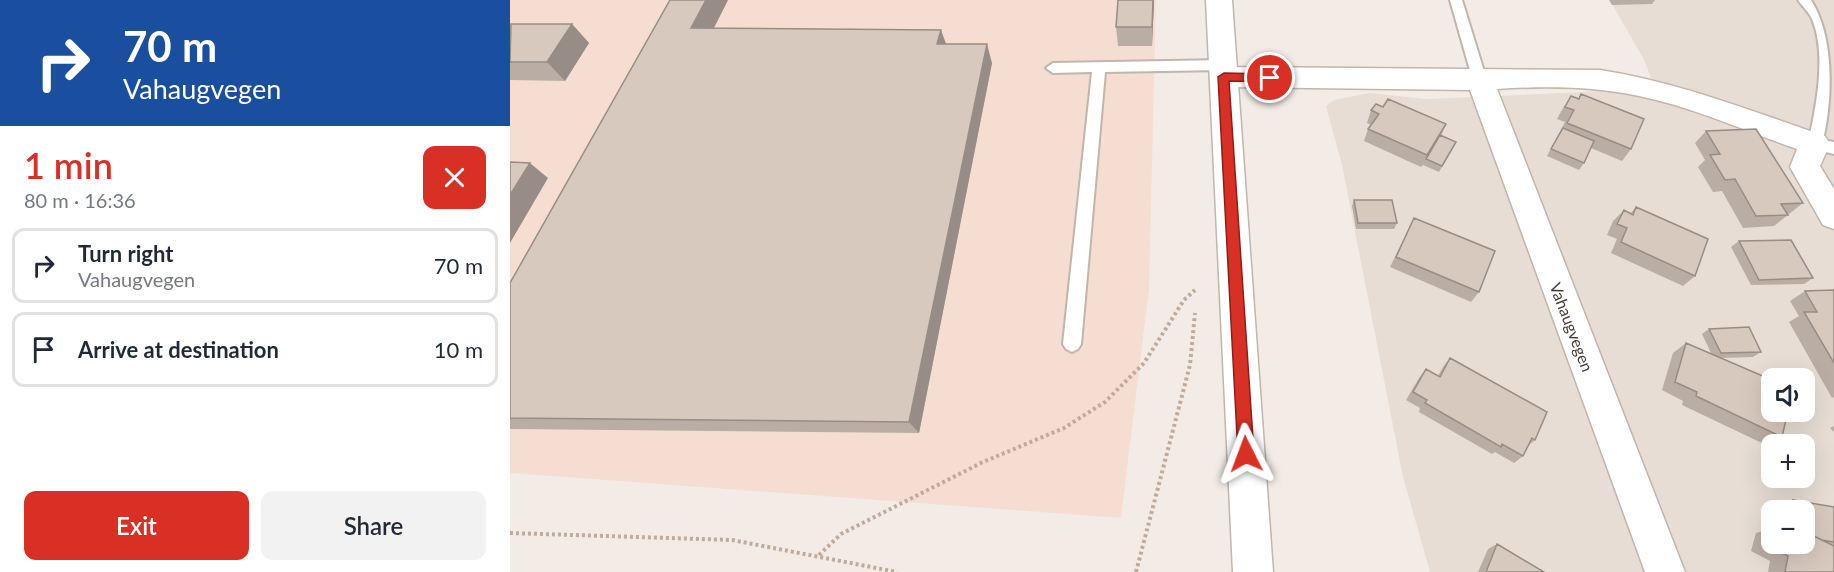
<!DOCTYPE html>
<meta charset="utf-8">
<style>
:root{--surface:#fff;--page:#f2f2f3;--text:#1f2937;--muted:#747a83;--line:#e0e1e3;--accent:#d93025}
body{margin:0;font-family:Lato,sans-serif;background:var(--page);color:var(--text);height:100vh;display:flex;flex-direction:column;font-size:22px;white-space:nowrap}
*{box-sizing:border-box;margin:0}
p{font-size:20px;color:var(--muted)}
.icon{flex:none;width:33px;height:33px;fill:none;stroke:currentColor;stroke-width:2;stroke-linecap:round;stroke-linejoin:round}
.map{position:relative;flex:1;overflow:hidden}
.details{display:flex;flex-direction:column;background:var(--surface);width:510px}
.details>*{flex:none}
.guide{background:#1a4fa0;color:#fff;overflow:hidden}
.buttons{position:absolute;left:1251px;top:368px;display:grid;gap:12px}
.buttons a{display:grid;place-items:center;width:54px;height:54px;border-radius:12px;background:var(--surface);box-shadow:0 6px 24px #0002;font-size:30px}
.pin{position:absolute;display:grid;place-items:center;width:51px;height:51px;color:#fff;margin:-26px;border:3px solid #fff;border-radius:50%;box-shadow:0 2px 6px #0007}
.me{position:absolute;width:66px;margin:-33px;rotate:357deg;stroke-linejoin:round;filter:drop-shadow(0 0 4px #0008)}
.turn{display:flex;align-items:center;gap:21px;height:126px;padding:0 24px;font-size:27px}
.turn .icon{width:78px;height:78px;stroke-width:2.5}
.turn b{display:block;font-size:42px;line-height:51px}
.round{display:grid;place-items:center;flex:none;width:63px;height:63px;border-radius:12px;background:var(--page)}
.summary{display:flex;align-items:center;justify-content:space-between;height:102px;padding:0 24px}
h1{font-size:36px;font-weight:600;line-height:45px;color:var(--accent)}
.primary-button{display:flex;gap:12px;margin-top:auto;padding:12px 24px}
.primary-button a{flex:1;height:69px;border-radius:12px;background:var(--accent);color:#fff;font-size:24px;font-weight:600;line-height:69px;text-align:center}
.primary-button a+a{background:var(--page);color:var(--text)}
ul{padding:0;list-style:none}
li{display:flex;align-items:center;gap:18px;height:75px;margin:0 12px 9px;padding:0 12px;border:3px solid var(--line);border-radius:12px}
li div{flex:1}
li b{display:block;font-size:22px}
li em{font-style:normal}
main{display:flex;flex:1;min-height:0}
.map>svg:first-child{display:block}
.residential{fill:#e7ddd4;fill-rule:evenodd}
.commercial{fill:#f5ded1}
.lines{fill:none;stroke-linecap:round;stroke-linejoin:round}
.service-casing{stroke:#c1b5ac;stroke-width:4}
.minor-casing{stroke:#c1b5ac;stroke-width:3}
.tertiary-casing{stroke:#c1b5ac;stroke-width:3}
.path{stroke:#c0ab9a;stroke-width:4;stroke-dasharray:3 3;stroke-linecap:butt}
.service{fill:#fff;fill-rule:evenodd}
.minor{fill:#fff;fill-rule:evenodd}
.tertiary{fill:#fff;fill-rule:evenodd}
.wall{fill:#baada4}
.shaded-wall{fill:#978d86}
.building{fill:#d8c9bf;stroke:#978d86;stroke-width:1.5}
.route{fill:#d93025;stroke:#8d1f18;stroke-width:1.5}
.labels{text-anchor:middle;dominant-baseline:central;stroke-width:4.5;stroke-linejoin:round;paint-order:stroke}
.street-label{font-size:16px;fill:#463c35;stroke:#fff}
</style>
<main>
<section class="details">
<div class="guide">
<div class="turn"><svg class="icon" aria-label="right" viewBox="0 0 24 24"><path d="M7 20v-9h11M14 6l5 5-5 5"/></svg><div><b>70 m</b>Vahaugvegen</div></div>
</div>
<div class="summary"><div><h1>1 min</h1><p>80 m · 16:36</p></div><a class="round" style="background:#d93025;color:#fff"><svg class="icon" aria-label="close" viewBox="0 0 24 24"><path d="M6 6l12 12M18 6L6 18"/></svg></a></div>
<ul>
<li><svg class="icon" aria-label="right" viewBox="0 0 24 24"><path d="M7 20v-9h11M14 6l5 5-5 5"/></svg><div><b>Turn right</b><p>Vahaugvegen</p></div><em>70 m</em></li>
<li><svg class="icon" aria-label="arrive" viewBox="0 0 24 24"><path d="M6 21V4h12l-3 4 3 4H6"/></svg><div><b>Arrive at destination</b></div><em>10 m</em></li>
</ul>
<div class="primary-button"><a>Exit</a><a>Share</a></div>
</section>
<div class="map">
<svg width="1324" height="572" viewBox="0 0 1324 572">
<rect width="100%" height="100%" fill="#f3ece6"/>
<path class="residential" d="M1100,0H1324V572H920L893,477L832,165L816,106L824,100L860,93L916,99L1077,92L1144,86L1134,60ZM1262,378H1294V411H1262ZM1262,444H1294V477H1262ZM1262,510H1294V543H1262Z"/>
<path class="commercial" d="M0,0H646L639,289L611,518L0,473Z"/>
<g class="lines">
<g class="service-casing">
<path id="service" d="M940,0H952L977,81L975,84H965L963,81Z
M1288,0H1301C1324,36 1323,97 1313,140L1324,142V154L1300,148L1298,144C1306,107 1317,55 1302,19C1299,12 1292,6 1288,0Z
M714,60L721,65L714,70L595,72L571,344L568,349L562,352L556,349L553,344L582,72L543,73L536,68L543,63Z"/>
</g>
<g class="minor-casing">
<path id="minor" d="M714,67L1090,70C1168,82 1241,111 1315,136L1320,144L1310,166L1324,189V229L1313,225L1280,167L1287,149C1235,131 1183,107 1129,96C1084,86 1033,86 987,89L1175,572H1135L960,90L714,87L704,84L700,77L704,70Z"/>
</g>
<g class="tertiary-casing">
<path id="tertiary" d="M696,0H722L763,572H723Z"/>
</g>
<path class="path" d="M0,533L222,540L387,572
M309,555L331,534L473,462L554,428L595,402L634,363L674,300L685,290
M626,572L680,365L685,313"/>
<use href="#service" class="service"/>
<use href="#minor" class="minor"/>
<use href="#tertiary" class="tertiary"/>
</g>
<path class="wall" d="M218,0L204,28L436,44L482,63L409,433L0,429V283Z
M608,0H644L642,46H608L606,27Z
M1099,0H1145L1142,4L1102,5Z
M62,24L79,43L55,81L0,80V25Z
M1071,94L1121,149L1112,161L1081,148L1074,163L1069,170L1037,156L1055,122L1047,119L1053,108L1061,96L1068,99Z
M873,107L936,124L931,136L946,142L929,172L913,165L911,167L854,141L858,129L861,125L857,123L861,110Z
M1196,131L1293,203L1279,214H1277L1278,215L1264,226L1233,228L1212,191L1203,192L1188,167L1195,160L1185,143Z
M844,200L887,223L884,229H846L842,206Z
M1126,207L1185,276L1173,286L1101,253L1107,239L1097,235L1103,221L1114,210L1121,213Z
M904,218L969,292L961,302L880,267Z
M1229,241L1303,278L1294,284L1241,285L1221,247Z
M1324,290V397L1322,398L1279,322L1289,316L1280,301L1295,291Z
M1199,329L1251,352L1243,357L1210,358L1272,437L1256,445L1172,405L1173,401L1152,390L1163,353L1176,343L1202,355L1192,334Z
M940,358L1025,440L1019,445L1013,456L1004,463L985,452L982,454L909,412L910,408L896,400L909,378L916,369L928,376L933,367Z
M1324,426V432L1320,428Z
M1283,500L1324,507V572H1258L1260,561L1241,551L1246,533L1262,528V543H1294V510H1275L1273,503Z
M987,544L1034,572H968L978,549Z"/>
<path class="shaded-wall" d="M196,0H218L194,47L181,28Z
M643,0H644L642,46V27Z
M62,24L79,43L55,81L37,62Z
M431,30L438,49L427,44Z
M477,44L482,63L409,433L399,422Z
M20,163L38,178L0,243V195Z"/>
<path class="building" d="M160,0H196L181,28L431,30L427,44H477L399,422L0,418V283Z
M608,0H643L642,27H606Z
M1,24H62L37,62H0Z
M1071,94L1134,119L1121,149L1057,123L1064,110L1055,107L1061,96L1069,99Z
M878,99L936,124L917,155L858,129L869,114L861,110L866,104L873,107Z
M1053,128L1084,141L1074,163L1041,149Z
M1246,129L1293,203L1271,204L1278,215L1246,216L1225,179L1215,180L1200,155L1210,154L1196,131Z
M930,135L946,142L932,166L916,159Z
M0,162L20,163L0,195Z
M844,200H882L887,223H848Z
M1126,207L1198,239L1185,276L1111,242L1117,228L1107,224L1114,210L1123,215Z
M904,218L985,251L969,292L886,257Z
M1281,240L1303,278L1249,280L1229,241Z
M1324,290V363L1294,312H1307L1295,291Z
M1239,327L1251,352L1211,353L1199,329Z
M1176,343L1262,380V411H1278L1272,437L1186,396L1187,392L1165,382Z
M940,358L1037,412L1025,440L1022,438L1013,456L992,444L991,447L915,403L917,400L903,392L916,369L930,377Z
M1283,500L1324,507V542L1312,540L1294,531V510H1286Z
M1294,531L1324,546V572H1275L1278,556L1258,546L1262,533V543H1294Z
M987,544L1034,572H976Z"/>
<path class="route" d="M714,73L760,74L766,78L760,82L719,81L744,454L741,460L736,462L730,460L728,454L708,77Z"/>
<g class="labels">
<g class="street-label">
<text transform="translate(1062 327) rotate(69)">Vahaugvegen</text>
</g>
</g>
</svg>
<div class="buttons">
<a><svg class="icon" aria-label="sound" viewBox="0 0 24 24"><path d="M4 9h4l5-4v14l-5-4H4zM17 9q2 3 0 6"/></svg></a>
<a>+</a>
<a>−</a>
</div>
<div class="pin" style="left:760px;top:78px;background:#d93025"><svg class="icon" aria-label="arrive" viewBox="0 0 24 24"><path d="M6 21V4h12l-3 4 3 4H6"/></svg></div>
<svg class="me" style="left:736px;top:454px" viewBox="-20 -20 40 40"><path d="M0-17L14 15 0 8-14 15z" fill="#d93025" stroke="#fff" stroke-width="4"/></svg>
</div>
</main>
